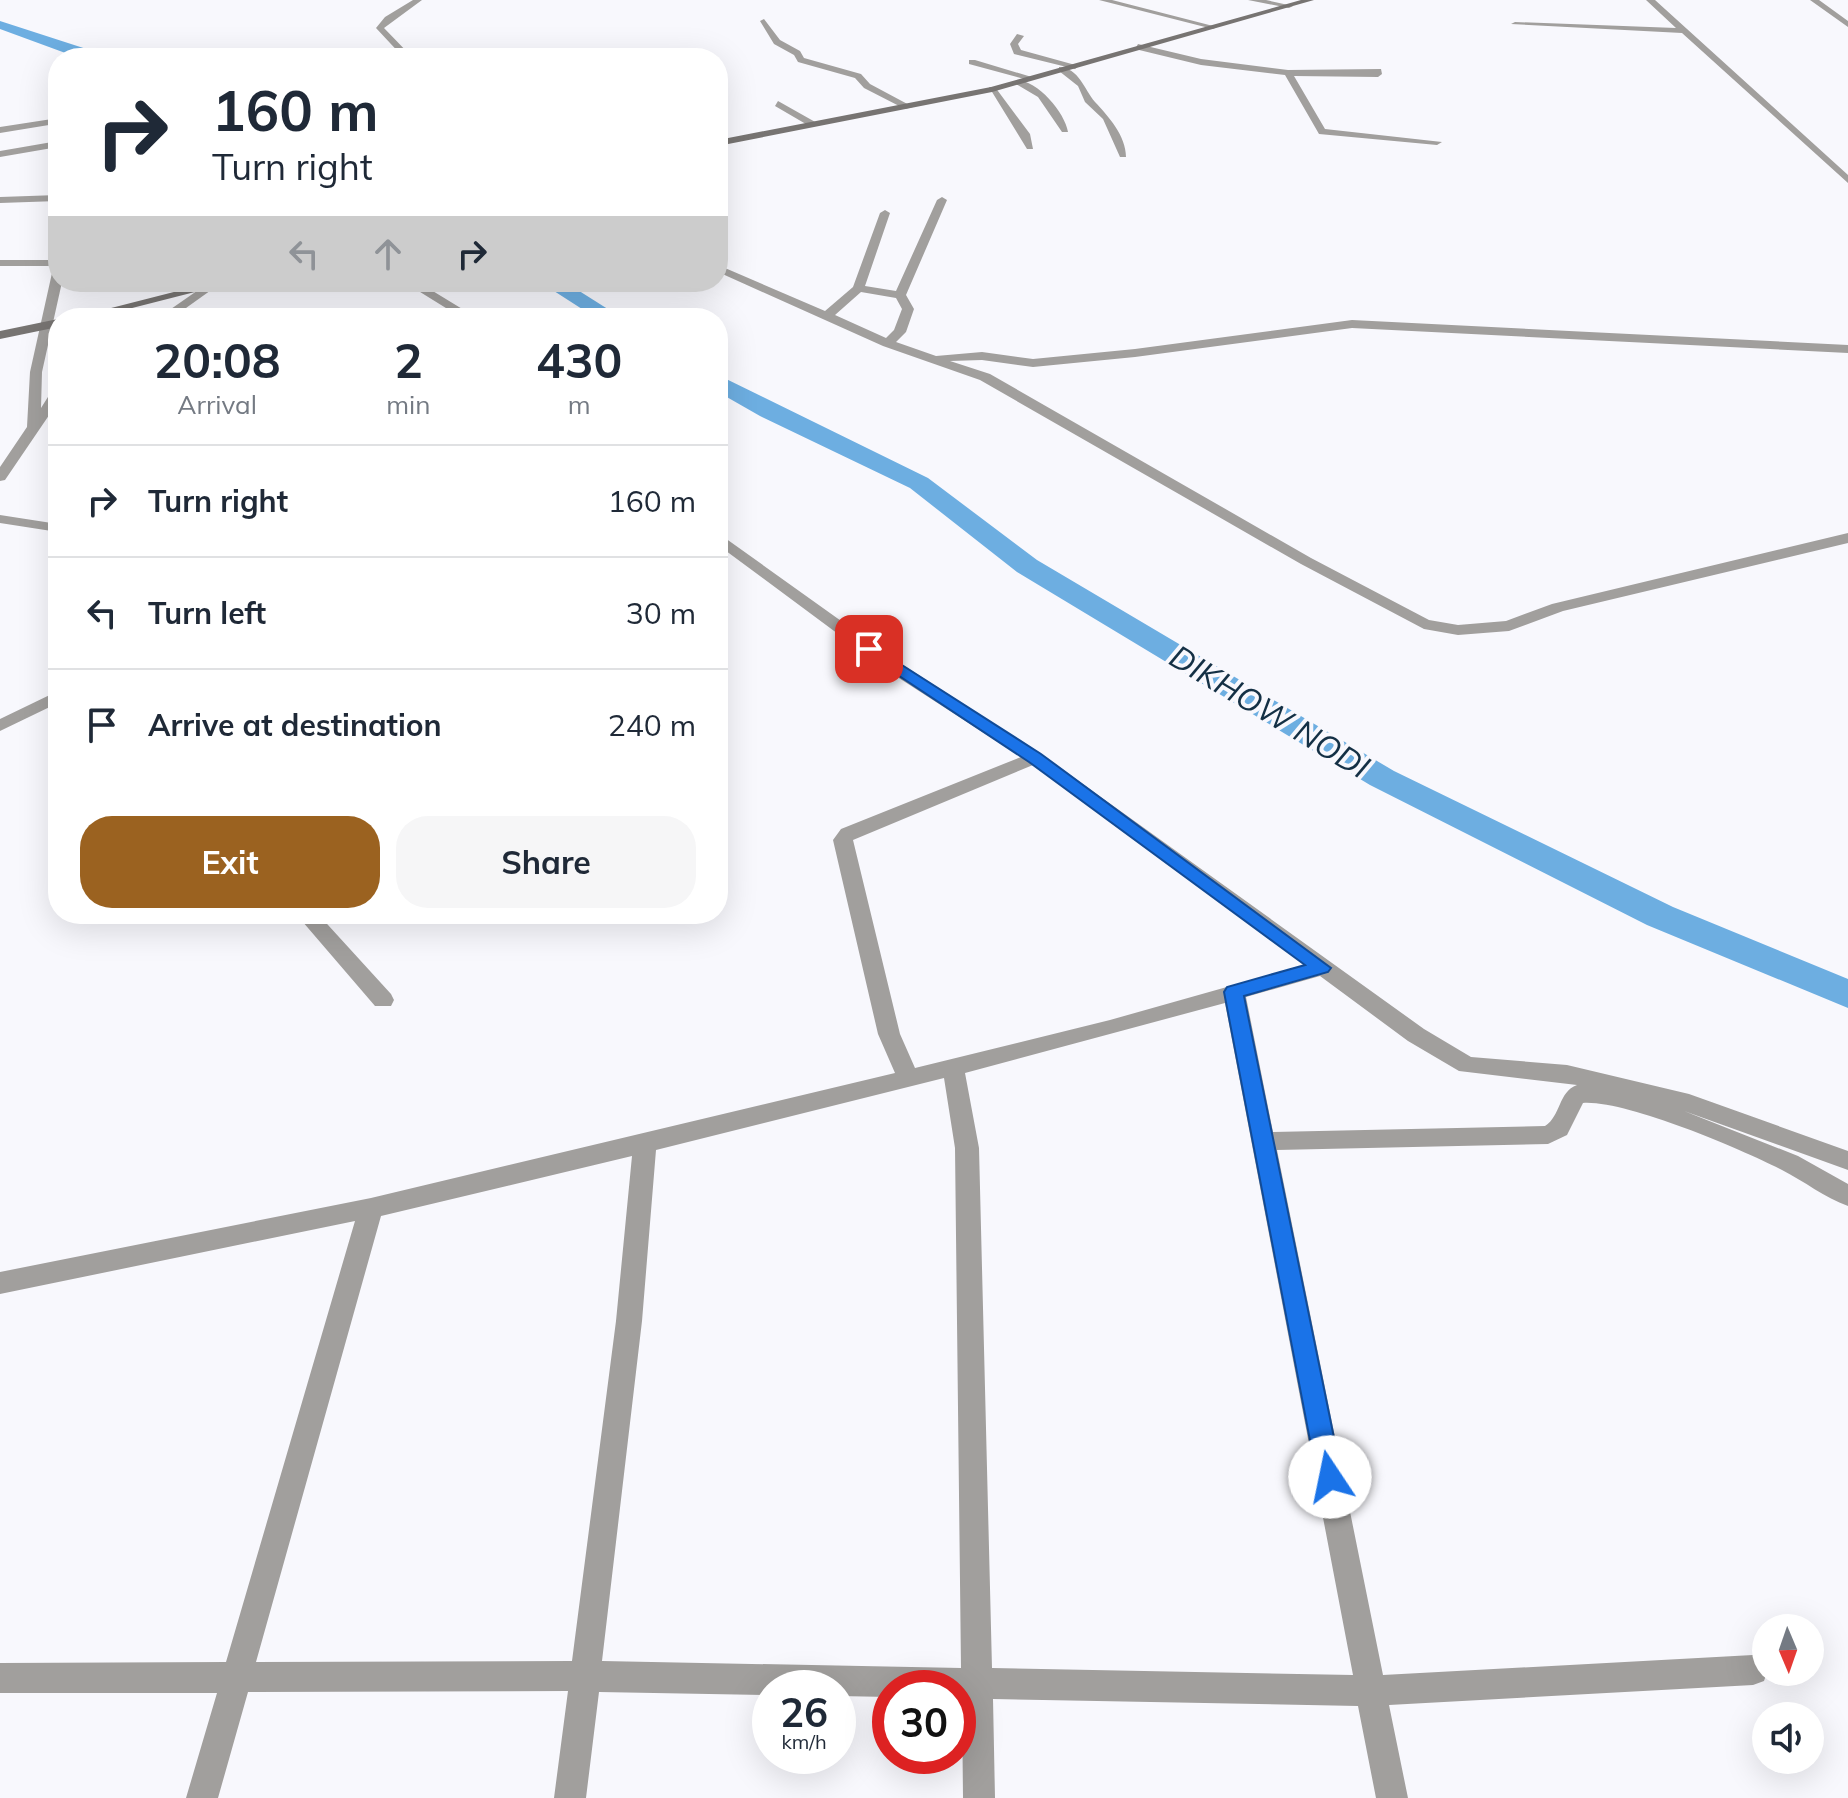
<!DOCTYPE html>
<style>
:root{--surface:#fff;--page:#f6f6f7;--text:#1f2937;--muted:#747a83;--line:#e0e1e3;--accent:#9b6220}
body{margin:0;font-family:Mulish,sans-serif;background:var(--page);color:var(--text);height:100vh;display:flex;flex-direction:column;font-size:30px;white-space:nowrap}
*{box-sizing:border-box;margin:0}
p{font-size:26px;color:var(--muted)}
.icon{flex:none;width:44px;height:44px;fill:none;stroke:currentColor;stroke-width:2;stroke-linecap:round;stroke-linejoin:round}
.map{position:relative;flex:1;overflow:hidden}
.sheet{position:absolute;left:48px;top:308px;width:680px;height:616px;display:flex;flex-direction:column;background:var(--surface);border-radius:32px;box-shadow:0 8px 32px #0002}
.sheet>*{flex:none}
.banner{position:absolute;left:48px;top:48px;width:680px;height:244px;border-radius:32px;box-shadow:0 8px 32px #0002;background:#fff;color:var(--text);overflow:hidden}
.needle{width:52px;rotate:178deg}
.tools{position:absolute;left:1752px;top:1614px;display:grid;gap:16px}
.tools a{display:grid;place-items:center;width:72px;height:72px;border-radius:50%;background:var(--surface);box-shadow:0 8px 32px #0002;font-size:40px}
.speed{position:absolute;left:752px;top:1670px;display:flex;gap:16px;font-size:40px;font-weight:700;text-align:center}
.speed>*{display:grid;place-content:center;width:104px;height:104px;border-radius:50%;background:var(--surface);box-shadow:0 8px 32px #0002;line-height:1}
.speed small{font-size:20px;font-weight:400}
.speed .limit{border:12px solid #d22;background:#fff;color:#111}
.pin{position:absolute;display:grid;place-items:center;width:68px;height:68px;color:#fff;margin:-34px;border-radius:16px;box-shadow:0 4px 12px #0006}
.me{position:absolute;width:88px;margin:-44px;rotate:349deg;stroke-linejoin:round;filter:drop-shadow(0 0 6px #0008)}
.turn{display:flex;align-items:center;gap:28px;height:168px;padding:0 32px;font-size:36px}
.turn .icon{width:104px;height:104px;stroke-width:2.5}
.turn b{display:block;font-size:56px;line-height:68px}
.lanes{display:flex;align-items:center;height:76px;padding:0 32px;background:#0003;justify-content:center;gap:40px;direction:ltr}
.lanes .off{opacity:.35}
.eta{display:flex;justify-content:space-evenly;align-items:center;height:136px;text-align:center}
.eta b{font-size:48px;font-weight:700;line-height:56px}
.button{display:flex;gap:16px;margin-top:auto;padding:16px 32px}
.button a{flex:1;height:92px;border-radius:32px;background:var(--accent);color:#fff;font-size:32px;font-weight:700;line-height:92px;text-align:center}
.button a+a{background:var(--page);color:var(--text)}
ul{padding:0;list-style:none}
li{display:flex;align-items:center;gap:24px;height:112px;padding:0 32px;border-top:2px solid var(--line)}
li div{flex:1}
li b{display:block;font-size:30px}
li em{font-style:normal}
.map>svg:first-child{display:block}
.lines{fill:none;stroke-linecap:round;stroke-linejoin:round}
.river{fill:#6daee1;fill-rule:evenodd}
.minor{fill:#a19f9d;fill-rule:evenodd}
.secondary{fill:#777472;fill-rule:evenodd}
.route{fill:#1a73e8;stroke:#114b97;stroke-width:2}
.labels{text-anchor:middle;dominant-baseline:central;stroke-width:8;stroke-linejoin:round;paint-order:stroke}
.water-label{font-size:32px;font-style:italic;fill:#143045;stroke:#f8f8fd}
</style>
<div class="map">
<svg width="1848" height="1798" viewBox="0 0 1848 1798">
<rect width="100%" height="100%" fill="#f8f8fd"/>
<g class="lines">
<path class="river" d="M0,21L105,55L108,58H79L0,29Z
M540,282H565L622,318H596Z
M718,375L928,478L1037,560L1394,771L1673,907L1848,979V1008L1647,925L1370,785L1017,572L910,488L760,416L718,392Z"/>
<path class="minor" d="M413,0H422L384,28L413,58H404L376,28L385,17Z
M1099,0H1112L1217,27L1213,29Z
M1248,0H1266L1293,6L1289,8Z
M1646,0H1655L1848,175V183L1682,33L1511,24L1515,22L1676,28Z
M1810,0H1819L1848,21V27Z
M764,19L780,40L800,51L804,58L861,74L870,84L913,107L905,109L864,88L855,78L798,62L794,55L774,44L760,21Z
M1017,34L1024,36L1018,44L1021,50L1079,66L1075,69L1014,54L1010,44Z
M1138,44L1201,59L1288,70L1381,69L1382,74L1378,77L1294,76L1325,129L1442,142L1437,145L1319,134L1285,75L1201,65L1135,49Z
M969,60H975L1035,78L1028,80L969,64Z
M1059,67C1079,68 1084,89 1095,102C1109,117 1126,136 1126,157H1120L1103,119L1085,102L1078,86L1059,71Z
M1016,80C1038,80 1065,113 1068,132H1062L1038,97L1016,84Z
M989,87H995L1030,134L1033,149H1027Z
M778,101L817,123L819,125L811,127L775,106Z
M52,119L55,124L0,133V127Z
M58,141V147L0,157V151Z
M58,195V201L0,203V197Z
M942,197L947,200L906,295L914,309L906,332L896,342L936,356L982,352L1033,359L1135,349L1352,320L1848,345V353L1352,328L1135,357L1033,367L982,360L950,361L990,374L1311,558L1429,620L1458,625L1506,621L1552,604L1848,533V543L1563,611L1509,631L1458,635L1424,629L1301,564L980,380L883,346L718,272V265L825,311L853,287L880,213L885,210L890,213L865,286L896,291L937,200ZM861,292L896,298L902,309L894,330L886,338L835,315Z
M0,260H58V266H0Z
M58,270V282H62L42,372L41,408L53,389L58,388V402L5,480L0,481V467L27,427L30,372L52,273Z
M404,282H418L477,318H462Z
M204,286L214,288L172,318H158Z
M0,515L58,524V532L0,523Z
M718,533L900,663L1041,754L1424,1029L1471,1057L1567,1065L1689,1094L1848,1151V1170L1684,1111L1798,1156L1848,1184V1206C1825,1198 1804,1181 1782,1170C1741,1149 1626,1100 1583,1103L1567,1135L1548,1144L1277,1150L1383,1675L1753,1655L1764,1659L1767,1672L1764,1681L1753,1685L1389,1705L1408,1798H1376L1358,1706L993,1699L995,1798H963L962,1699L958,1698V1688H890V1697L838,1696V1688H770V1695L599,1692L586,1798H554L568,1691L248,1692L218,1798H186L217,1693H0V1663L226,1662L355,1221L0,1294V1272L371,1198L895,1073L878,1034L833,840L841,829L1021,757L888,671L718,545ZM1033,765L1305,965L1110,1020L915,1068L900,1034L853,840ZM1320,976L1408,1041L1459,1071L1577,1085C1558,1092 1561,1116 1545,1126L1273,1132L1246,997ZM1225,1003L1353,1675L992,1668L979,1148L965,1073ZM944,1078L955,1148L961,1668L602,1661L642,1321L656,1150ZM632,1156L616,1321L572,1661L256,1662L381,1216Z
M58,691V703L0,731V719Z
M296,914H318L391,994L394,1000L391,1006H375Z
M516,914H537V915L527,922L520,920Z"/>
<path class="secondary" d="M1301,0H1314L992,92L718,146V140L991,87Z
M213,282H234L93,318H72Z
M58,319V327L0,339V331Z"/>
</g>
<path class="route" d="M869,644L1041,754L1331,968L1328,972L1244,996L1342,1477L1339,1486L1330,1489L1321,1486L1317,1477L1224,992L1227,987L1305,965L1029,762L863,652L861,649Z"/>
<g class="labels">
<g class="water-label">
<text transform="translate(1270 711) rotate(31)">DIKHOW NODI</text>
</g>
</g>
</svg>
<div class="tools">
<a><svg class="needle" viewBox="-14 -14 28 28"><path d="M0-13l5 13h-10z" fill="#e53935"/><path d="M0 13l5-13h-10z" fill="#747a83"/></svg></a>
<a><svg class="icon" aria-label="sound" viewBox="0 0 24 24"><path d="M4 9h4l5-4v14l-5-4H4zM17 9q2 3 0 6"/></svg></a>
</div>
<div class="speed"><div>26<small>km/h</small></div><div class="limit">30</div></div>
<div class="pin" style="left:869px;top:649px;background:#d93025"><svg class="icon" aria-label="arrive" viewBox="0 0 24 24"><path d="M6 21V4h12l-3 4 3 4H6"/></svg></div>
<svg class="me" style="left:1330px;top:1477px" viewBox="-20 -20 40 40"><circle r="19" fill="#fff"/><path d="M0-13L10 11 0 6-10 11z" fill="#1a73e8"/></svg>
<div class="banner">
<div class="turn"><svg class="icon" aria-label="right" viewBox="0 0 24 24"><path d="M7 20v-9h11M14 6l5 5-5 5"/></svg><div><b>160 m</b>Turn right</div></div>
<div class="lanes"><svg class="icon off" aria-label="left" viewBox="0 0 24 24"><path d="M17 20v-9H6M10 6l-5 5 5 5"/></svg><svg class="icon off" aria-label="ahead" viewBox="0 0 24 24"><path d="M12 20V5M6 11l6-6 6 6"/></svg><svg class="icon" aria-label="right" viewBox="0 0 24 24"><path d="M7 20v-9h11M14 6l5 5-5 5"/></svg></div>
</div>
<section class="sheet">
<div class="eta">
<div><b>20:08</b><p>Arrival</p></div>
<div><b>2</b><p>min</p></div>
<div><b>430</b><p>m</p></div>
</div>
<ul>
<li><svg class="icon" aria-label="right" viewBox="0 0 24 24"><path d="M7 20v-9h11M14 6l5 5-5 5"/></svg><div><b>Turn right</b></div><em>160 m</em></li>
<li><svg class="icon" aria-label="left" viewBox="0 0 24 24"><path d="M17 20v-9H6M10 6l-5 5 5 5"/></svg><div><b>Turn left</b></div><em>30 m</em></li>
<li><svg class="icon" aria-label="arrive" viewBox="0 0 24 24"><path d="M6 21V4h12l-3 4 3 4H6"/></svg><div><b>Arrive at destination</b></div><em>240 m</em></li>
</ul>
<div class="button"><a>Exit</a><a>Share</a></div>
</section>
</div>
